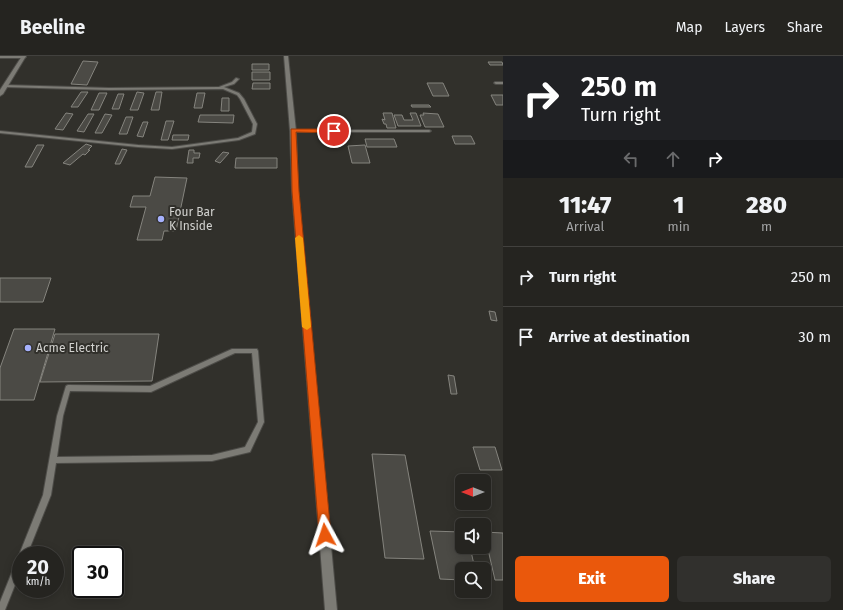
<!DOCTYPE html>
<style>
:root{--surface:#252420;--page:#31302d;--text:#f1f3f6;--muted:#a3a4a5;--line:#42413e;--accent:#ea580c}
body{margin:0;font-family:"Fira Sans",sans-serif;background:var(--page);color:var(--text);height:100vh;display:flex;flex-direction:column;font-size:15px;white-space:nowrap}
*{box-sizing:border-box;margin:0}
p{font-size:13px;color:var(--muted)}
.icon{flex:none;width:22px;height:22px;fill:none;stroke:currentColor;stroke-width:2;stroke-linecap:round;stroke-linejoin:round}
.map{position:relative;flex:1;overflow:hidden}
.panel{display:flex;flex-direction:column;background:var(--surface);width:340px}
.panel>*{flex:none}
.guide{background:#202124;color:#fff;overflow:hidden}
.needle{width:26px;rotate:270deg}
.fabs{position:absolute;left:455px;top:418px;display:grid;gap:8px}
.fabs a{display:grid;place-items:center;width:36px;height:36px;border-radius:6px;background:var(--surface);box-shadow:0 2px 10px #0003,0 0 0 1px var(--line);font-size:20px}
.speed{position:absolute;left:12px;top:490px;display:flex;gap:8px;font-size:20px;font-weight:700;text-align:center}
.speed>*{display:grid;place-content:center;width:52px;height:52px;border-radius:50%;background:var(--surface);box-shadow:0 2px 10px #0003,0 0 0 1px var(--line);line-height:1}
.speed small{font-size:10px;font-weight:400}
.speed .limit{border:2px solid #111;border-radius:6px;background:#fff;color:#111}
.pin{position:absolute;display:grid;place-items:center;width:34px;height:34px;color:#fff;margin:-17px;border:2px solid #fff;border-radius:50%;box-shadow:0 1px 4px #0007}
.me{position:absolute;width:44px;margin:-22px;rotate:355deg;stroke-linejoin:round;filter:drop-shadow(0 0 3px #0008)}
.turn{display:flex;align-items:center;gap:14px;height:84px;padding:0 12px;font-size:18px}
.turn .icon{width:52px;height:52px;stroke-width:2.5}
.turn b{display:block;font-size:28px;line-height:34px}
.lanes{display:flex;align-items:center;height:38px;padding:0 12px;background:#0003;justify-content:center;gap:20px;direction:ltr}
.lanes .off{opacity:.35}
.eta{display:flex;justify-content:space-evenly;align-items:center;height:68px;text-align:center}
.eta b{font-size:24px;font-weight:800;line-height:28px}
.button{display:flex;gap:8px;margin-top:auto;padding:8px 12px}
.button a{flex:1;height:46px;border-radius:6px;background:var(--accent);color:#fff;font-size:16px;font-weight:800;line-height:46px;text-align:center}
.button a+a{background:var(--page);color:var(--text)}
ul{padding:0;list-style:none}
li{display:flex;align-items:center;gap:12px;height:60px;padding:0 12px;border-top:1px solid var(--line)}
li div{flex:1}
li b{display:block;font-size:15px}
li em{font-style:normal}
header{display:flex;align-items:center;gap:24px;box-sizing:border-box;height:56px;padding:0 20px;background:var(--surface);border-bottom:1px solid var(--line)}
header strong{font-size:19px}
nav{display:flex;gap:22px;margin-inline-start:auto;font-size:14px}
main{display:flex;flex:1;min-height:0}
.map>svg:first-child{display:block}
.building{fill:#4b4a45;stroke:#85847e}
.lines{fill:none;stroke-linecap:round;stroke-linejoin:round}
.service-casing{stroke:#4d4c48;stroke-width:2}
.minor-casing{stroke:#4d4c48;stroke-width:2}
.tertiary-casing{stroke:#4d4c48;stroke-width:2}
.service{fill:#7c7b75;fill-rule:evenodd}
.minor{fill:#7c7b75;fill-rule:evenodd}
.tertiary{fill:#7c7b75;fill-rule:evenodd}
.route{fill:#ea580c;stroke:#983908}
.slow{fill:#f59e0b}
.poi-dot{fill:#a6b1fc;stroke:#31302b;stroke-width:1.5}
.labels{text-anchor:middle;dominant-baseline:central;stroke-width:4;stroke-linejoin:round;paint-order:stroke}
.poi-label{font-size:12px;fill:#d2d2cf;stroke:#31302b;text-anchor:start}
</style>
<header>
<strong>Beeline</strong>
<nav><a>Map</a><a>Layers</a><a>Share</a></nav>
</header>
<main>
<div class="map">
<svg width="503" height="554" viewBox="0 0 503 554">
<rect width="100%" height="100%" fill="#31302b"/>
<path class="building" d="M83,5L98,6L87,29L71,28Z
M488,6H502L503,9H490Z
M252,8H269V14H252Z
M252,16H270V24H252Z
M253,27H270V33H252Z
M427,27H443L449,40H433Z
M81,36H88L78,51H71Z
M137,36L144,37L138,54H130Z
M156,36H162L159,54H151Z
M99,37H107L99,54H91Z
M197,37H205L202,52H194Z
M118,38H124L119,53H112Z
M491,39H503V49H496Z
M222,42H229V55H221Z
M411,49H429L431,51H412Z
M66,57L73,58L63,74L55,73Z
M383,57H392L396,72H387L386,68H384L382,63L385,64Z
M410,57H416L421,70H398L394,59H402L404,64H413Z
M423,57L438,58L444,71H425L420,59H424Z
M88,58H94L84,76L77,75Z
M105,58L112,59L102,77H95Z
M200,59H234L233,67L198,66Z
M126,61H133L127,78H119Z
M166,65H174L168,84H161Z
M143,66H148L143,81L137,80Z
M173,79H189L188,84H172Z
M452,80H471L475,88H455Z
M365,83H394L397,91H367Z
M86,88L92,90L88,94H90L85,99L83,98L70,109L63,107Z
M37,89H44L32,111H25Z
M365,89L370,107H352L348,90Z
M122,93L127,94L120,108H115Z
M189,94H194V97H200L199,102H193V107H187Z
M223,96L229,97L220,107L215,105Z
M236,102H277V112H235Z
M155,121L187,122L176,175H164L162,184H137L146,151H130L133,140H150Z
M0,222H51L43,246H0Z
M489,255L495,256L497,265L491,264Z
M14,273H55L34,344H0V312Z
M55,278H159L152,325L40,326Z
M448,319L454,320L457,338H451Z
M473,391H495L502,414H480Z
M372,398L405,399L424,503L385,502Z
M430,475L462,476V491H470L475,513H462V524L440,523Z
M484,476L503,477V524H495Z"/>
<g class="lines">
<g class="service-casing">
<path id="service" d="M236,22L239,23L234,28L224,31L239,37L244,43L257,68L255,78L239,84L172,93L138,91L0,77V75L138,89L172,91L238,82L252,76L253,68L240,43L237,39L223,33L109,34L5,31L3,30L5,29L109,32L219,31L232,26Z
M495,26H503V28H496L494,27Z
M292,74H429L431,75L429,76H292Z
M232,293H257L258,295L264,366L250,396L212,405L56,407L51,439L27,499H21V514L5,554H0V546L18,501H20L19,499L43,439L57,360L66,330L68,329L150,330ZM235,297H252L258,366L245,391L212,399L57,401L63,360L70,335L151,336Z"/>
</g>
<g class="minor-casing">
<path id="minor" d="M0,0H25L26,1L24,2H0Z
M284,0H288L296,75L298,135L337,554H325L292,135L290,75Z"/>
</g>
<g class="tertiary-casing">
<path id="tertiary" d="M22,0H26L3,38L0,40V34Z"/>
</g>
<use href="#service" class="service"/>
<use href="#minor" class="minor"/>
<use href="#tertiary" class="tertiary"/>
</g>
<path class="route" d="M291,73H334L337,75L334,77L296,76L299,135L331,479L329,484L325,485L321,484L319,479L292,135Z"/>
<path class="slow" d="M299,179L303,182L311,271L307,274L302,271L295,182Z"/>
<g class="poi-dot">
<circle cx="161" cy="163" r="4"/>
<circle cx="28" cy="292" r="4"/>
</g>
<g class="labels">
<g class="poi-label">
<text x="169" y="156">Four Bar<tspan x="169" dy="14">K Inside</tspan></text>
<text x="36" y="292">Acme Electric</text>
</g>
</g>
</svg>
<div class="fabs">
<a><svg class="needle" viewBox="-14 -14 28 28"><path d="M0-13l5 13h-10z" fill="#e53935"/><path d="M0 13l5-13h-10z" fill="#a3a4a5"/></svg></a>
<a><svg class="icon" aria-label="sound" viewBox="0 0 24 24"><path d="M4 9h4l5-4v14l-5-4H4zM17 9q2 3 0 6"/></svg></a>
<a><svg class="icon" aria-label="search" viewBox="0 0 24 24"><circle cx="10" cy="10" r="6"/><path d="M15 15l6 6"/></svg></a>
</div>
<div class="speed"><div>20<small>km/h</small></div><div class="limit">30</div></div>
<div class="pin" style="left:334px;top:75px;background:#d93025"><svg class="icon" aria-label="arrive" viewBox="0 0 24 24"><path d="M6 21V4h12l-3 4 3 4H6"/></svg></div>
<svg class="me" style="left:325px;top:479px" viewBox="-20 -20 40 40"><path d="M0-17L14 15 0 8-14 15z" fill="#ea580c" stroke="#fff" stroke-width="4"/></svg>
</div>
<section class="panel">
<div class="guide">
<div class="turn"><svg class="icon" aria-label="right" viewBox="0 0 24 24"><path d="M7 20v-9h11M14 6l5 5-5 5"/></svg><div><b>250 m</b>Turn right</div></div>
<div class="lanes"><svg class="icon off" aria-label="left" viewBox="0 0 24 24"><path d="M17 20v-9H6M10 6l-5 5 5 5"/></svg><svg class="icon off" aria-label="ahead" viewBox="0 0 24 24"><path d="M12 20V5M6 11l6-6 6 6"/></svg><svg class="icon" aria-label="right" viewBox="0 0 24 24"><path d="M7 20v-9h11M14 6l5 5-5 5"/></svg></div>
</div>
<div class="eta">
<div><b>11:47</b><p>Arrival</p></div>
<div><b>1</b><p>min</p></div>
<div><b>280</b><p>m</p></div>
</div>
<ul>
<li><svg class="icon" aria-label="right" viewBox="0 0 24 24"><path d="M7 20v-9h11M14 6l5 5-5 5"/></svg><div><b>Turn right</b></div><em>250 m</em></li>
<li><svg class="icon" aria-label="arrive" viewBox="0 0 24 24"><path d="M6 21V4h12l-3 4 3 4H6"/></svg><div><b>Arrive at destination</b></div><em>30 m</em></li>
</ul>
<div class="button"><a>Exit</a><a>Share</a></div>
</section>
</main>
